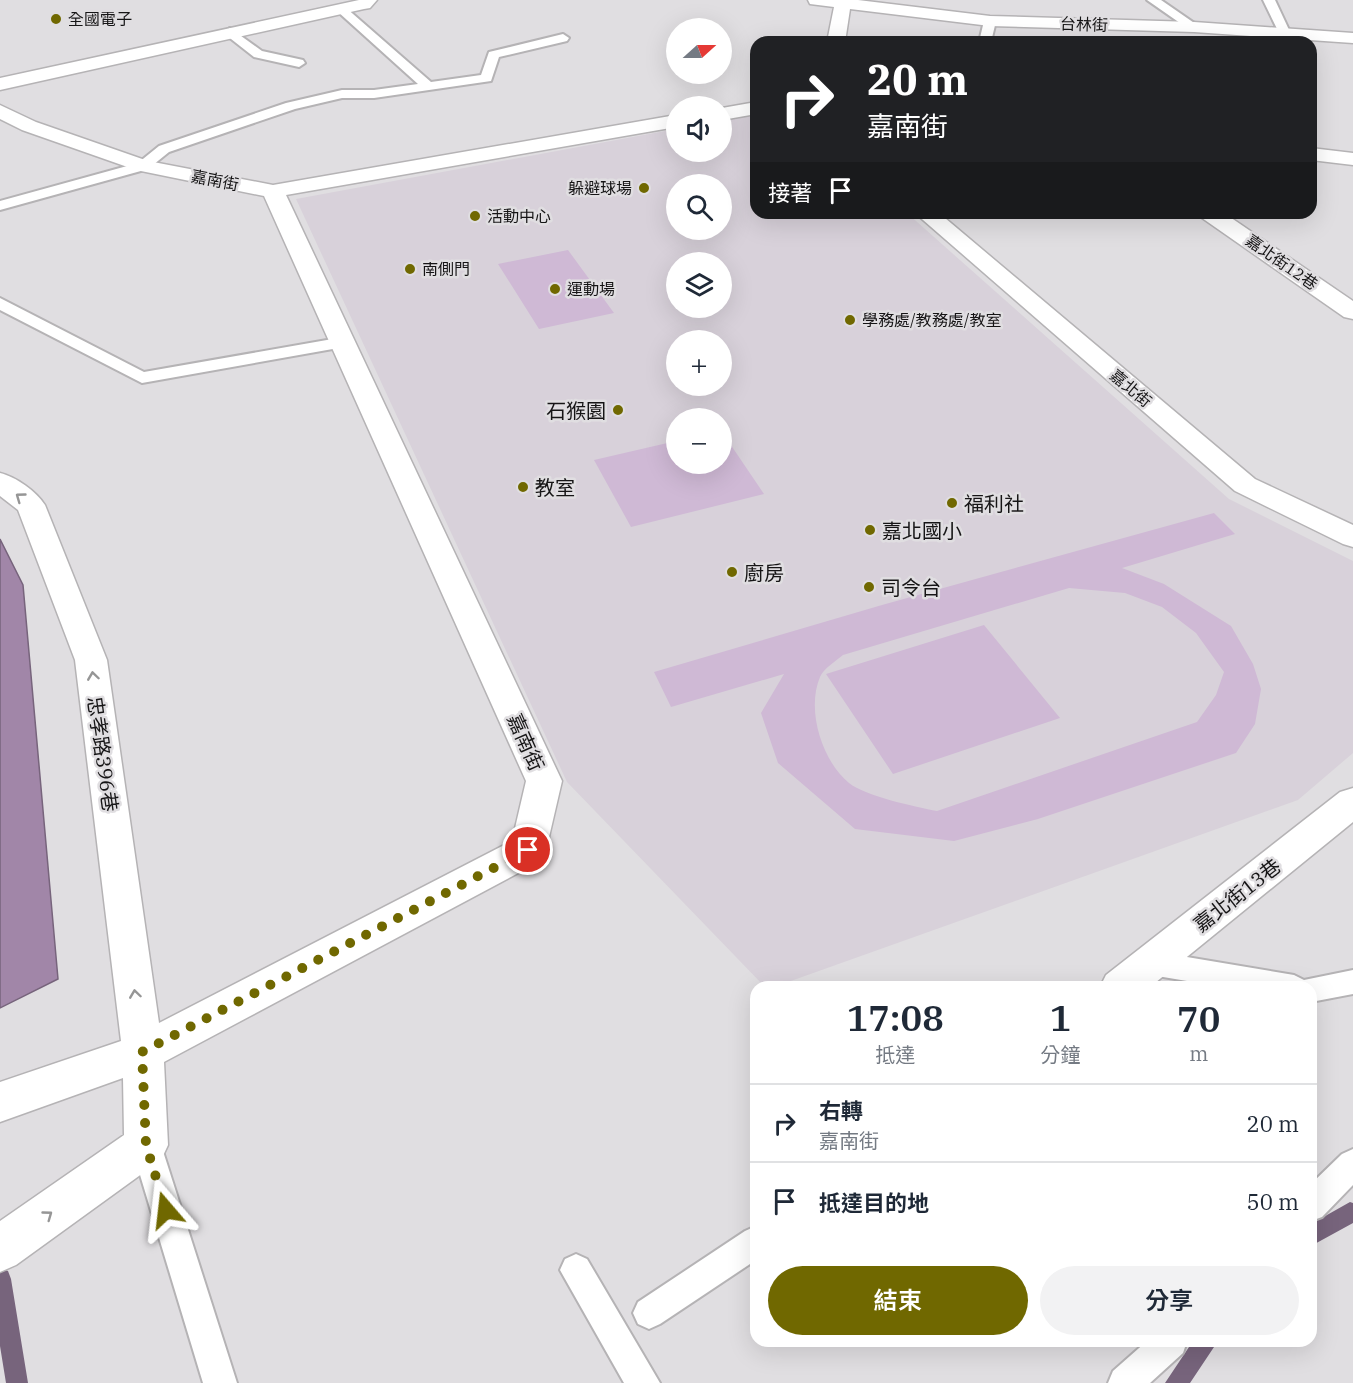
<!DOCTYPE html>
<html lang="zh-TW">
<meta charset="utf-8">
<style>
:root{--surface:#fff;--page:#f2f2f3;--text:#1f2937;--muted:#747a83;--line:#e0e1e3;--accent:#706800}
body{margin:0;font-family:"IBM Plex Serif","Noto Sans TC",serif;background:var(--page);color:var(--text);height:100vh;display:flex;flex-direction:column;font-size:22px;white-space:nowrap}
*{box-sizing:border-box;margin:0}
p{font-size:20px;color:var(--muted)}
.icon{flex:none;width:33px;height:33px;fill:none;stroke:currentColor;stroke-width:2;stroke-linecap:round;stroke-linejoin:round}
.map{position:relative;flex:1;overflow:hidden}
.sheet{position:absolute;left:750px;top:981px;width:567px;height:366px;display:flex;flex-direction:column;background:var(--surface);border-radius:18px;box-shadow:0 6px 24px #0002}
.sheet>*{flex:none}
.banner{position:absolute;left:750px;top:36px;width:567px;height:183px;border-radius:18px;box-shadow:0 6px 24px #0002;background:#202124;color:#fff;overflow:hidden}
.needle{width:39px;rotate:69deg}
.controls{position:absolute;left:666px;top:18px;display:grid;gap:12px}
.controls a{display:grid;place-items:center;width:66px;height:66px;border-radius:50%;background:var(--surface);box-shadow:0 6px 24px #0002;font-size:30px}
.pin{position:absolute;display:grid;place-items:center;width:51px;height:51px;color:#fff;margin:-26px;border:3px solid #fff;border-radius:50%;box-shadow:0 2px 6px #0007}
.me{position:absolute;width:66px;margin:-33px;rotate:343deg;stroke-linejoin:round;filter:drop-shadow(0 0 4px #0008)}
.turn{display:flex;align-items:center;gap:21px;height:126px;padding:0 18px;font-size:27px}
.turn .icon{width:78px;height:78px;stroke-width:2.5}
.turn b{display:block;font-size:42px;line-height:51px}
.then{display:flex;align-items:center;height:57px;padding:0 18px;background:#0003;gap:12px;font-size:22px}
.eta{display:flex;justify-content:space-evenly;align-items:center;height:102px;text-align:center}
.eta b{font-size:36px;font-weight:600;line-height:42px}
.button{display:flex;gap:12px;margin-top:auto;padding:12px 18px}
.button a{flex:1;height:69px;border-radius:36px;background:var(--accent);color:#fff;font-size:24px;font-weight:600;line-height:69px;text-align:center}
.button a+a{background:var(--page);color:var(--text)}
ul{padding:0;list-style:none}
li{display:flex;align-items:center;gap:18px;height:78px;padding:0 18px;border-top:2px solid var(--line)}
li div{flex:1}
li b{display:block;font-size:22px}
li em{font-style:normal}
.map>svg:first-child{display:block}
.built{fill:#d8d1da;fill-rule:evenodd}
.green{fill:#cfb9d5;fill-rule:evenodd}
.water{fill:#a186a8;stroke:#77647c;stroke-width:1.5}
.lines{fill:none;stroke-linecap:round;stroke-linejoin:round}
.stream{fill:#77647c;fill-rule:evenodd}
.service-casing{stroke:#b5b3b5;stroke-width:4}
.minor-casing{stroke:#b5b3b5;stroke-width:3}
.service{fill:#fff;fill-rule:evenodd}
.minor{fill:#fff;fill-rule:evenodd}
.oneway{stroke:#969696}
.route{stroke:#706800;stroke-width:10;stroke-dasharray:0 18}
.poi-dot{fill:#706800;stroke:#e0dee1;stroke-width:2}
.labels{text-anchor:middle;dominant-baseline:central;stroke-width:5;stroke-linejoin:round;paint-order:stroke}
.far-poi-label{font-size:16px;fill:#161516;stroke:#e0dee1;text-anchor:start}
.far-street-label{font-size:16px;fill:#161516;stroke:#e0dee1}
.poi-label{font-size:20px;fill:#161516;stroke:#e0dee1;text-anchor:start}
.street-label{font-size:20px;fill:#161516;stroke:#e0dee1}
</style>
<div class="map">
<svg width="1353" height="1383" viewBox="0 0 1353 1383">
<rect width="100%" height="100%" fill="#e0dee1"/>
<path class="built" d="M756,115V213H907L1229,499L1353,561V753L1298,800L774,987H765L567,782L296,199L676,129V152H722V121ZM676,184H722V230H676ZM676,262H722V308H676ZM676,340H722V386H676ZM676,418H722V464H676Z"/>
<path class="green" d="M568,250L614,313L539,329L498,264Z
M722,432L764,494L631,527L594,460L676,441V464H722Z
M1214,513L1235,534L1122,568L1164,584L1231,626L1253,664L1261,689L1255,724L1236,753L1038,819L954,841L855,829L778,763L761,713L784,674L671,707L654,672L882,605ZM1069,588L1125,593L1162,607L1196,633L1224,672L1216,695L1197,722L937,811C916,807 865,796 849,783C822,761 806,710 820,677C823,669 836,661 843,655Z
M984,625L1060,718L893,774L826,674Z"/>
<path class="water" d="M0,539L23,585L58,979L0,1008Z"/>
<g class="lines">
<path class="stream" d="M1350,1202L1353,1203V1223L1311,1246V1224Z
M0,1268L8,1271L11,1279L28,1383H6L0,1346Z
M1193,1341H1218L1190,1383H1165Z"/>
<g class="service-casing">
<path id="service" d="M1147,0H1161L1200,27L1194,31L1190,30Z
M1263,0H1275L1290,32L1288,35H1280Z
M341,6L345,7L431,82L481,75L489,52L563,34L569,38L567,41L499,57L491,81L374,98H342L295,109L169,152L148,169L0,210V201L138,163L159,146L286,103L342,90H374L418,84L337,11V7Z
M990,17L996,21L991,42H979L984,21Z
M230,28L262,51L303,60L305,63L299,67L254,57L226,35L224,32Z
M0,298L144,372L344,337L350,338L352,342L350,346L344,347L142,383L0,310Z
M1151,951L1294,975L1304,980L1353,970V994L1311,1002V987H1223L1151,975L1142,971L1138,963L1142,955Z
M146,1131L157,1135L161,1145L237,1383H203L131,1145L135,1135Z
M1353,1149V1185L1322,1217L1311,1221V1184L1342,1154Z
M756,1226V1260L660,1324L649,1329L638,1324L633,1313L638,1302L745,1231Z
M576,1254L587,1259L660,1383H624L560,1270L565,1259Z
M1147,1341H1187L1183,1353L1150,1383H1108L1113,1371Z"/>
</g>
<g class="minor-casing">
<path id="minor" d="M359,0H377L370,8L364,9L0,90V78Z
M808,0H858L990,16L1194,22L1353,33V43L1194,32L990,26L850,9L845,42H827L834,7L810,4Z
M756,102V114L722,120V108Z
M0,105L36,122L148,161L273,185L676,115V127L286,195L562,781L546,850L541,861L164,1062L168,1145L161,1160L16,1265L0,1272V1221L124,1135L123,1078L0,1122V1082L121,1041L75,660L18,510L0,496V473C16,477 36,491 45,505L107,660L159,1023L512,841L526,781L264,196L136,170L22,130L0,119Z
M1311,148L1353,153V165L1311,160Z
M915,213H939L1255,479L1353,525V547L1343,544L1235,491Z
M1199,213H1224L1353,301V319L1344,317L1202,218Z
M1353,788V822L1150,987H1100L1106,975L1340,792Z"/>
</g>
<use href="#service" class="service"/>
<use href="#minor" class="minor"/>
</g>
<defs><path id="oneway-chevron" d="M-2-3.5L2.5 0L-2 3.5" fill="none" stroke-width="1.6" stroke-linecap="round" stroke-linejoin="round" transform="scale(1.5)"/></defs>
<g class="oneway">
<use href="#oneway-chevron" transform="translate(20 497) rotate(-144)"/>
<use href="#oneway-chevron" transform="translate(93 676) rotate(-98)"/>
<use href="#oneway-chevron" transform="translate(135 994) rotate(-98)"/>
<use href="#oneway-chevron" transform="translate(48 1215) rotate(-36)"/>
</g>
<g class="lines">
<path class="route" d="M166,1210L146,1145L142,1052L528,850"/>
</g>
<g class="poi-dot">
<circle cx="56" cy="19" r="6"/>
<circle cx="644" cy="188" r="6"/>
<circle cx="475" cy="216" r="6"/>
<circle cx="410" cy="269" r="6"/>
<circle cx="555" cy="289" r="6"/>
<circle cx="850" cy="320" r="6"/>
<circle cx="618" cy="410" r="6"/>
<circle cx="523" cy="487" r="6"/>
<circle cx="952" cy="503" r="6"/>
<circle cx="870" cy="530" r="6"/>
<circle cx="732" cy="572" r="6"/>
<circle cx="869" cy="587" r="6"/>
</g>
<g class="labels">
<g class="far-poi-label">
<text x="68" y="19">全國電子</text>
<text x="632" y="188" text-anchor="end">躲避球場</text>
<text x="487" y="216">活動中心</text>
<text x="422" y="269">南側門</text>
<text x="567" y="289">運動場</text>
<text x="862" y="320">學務處/教務處/教室</text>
</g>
<g class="far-street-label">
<text transform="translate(1084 24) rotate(2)">台林街</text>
<text transform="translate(215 180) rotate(11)">嘉南街</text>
<text transform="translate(1282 262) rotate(35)">嘉北街12巷</text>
<text transform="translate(1131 388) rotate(40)">嘉北街</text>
</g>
<g class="poi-label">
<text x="606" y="410" text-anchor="end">石猴園</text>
<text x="535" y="487">教室</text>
<text x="964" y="503">福利社</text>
<text x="882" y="530">嘉北國小</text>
<text x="744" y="572">廚房</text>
<text x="881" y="587">司令台</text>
</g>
<g class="street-label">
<text transform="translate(526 742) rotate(66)">嘉南街</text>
<text transform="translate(103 754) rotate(82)">忠孝路396巷</text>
<text transform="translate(1237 895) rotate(-38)">嘉北街13巷</text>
</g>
</g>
</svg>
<div class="controls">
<a><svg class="needle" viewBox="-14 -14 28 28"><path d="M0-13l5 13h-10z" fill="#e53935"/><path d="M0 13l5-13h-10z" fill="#747a83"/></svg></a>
<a><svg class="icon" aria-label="sound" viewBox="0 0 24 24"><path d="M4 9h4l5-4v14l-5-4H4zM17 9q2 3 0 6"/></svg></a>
<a><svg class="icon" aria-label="search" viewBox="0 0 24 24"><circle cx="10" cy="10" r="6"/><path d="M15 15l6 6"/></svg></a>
<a><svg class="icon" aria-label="layers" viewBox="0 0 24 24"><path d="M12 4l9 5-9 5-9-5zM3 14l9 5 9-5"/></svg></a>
<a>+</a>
<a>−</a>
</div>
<div class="pin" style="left:528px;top:850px;background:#d93025"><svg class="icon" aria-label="arrive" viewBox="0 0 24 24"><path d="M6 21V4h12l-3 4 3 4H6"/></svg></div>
<svg class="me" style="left:166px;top:1210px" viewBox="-20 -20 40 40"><path d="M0-17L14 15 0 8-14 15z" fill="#706800" stroke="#fff" stroke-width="4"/></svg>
<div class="banner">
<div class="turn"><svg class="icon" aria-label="right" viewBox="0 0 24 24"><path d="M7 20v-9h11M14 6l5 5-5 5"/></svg><div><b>20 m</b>嘉南街</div></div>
<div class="then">接著<svg class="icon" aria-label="arrive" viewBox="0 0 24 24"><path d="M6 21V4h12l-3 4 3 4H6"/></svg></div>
</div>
<section class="sheet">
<div class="eta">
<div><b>17:08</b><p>抵達</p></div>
<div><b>1</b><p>分鐘</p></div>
<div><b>70</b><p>m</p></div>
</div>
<ul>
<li><svg class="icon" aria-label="right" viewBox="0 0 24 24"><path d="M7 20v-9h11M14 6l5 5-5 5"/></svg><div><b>右轉</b><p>嘉南街</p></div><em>20 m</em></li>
<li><svg class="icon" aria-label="arrive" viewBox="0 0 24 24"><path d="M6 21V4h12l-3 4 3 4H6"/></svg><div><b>抵達目的地</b></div><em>50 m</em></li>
</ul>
<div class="button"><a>結束</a><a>分享</a></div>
</section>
</div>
